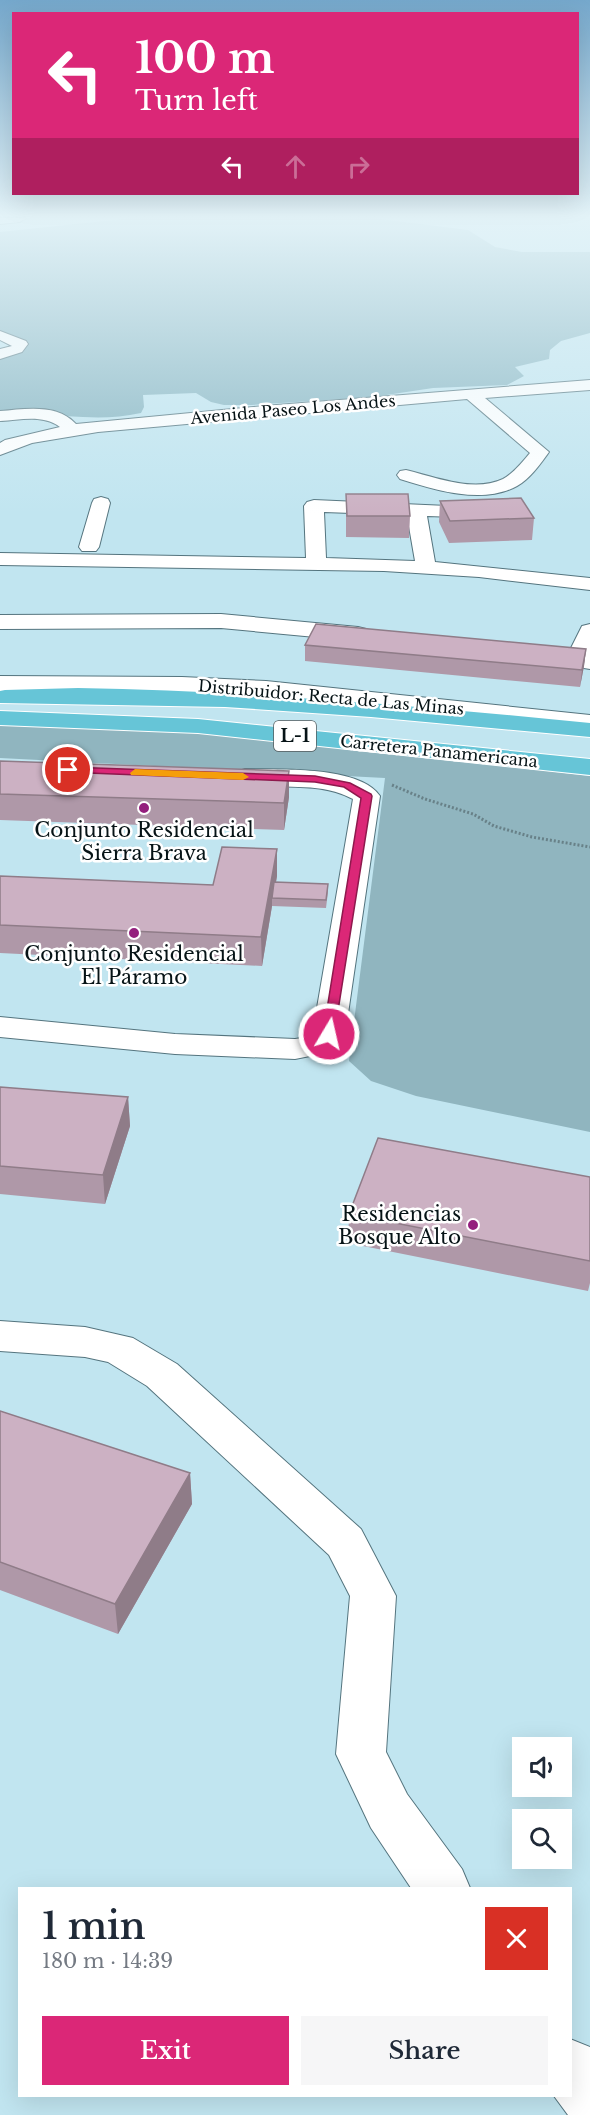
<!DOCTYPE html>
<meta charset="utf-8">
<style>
:root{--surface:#fff;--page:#f6f6f7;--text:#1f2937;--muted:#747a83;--accent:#db2777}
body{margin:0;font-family:"Libre Baskerville",serif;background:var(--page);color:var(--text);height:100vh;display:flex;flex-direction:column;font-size:22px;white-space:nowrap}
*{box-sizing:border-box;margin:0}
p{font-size:20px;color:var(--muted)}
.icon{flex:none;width:33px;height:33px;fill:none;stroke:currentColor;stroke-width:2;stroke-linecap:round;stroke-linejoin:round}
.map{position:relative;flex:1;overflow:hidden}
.details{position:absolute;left:18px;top:1887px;width:554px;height:210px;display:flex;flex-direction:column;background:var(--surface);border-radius:0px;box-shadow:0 6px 24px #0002}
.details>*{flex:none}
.banner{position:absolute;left:12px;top:12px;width:567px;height:183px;border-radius:0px;box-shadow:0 6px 24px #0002;background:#db2777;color:#fff;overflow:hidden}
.fabs{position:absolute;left:512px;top:1737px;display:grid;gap:12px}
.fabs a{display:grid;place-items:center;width:60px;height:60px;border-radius:0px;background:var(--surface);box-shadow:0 6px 24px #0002;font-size:30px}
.pin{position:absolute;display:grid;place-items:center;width:51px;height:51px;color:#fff;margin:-26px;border:3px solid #fff;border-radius:50%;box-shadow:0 2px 6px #0007}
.me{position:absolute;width:66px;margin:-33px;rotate:9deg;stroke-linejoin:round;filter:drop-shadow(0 0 4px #0008)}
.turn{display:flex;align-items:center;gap:21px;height:126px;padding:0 24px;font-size:27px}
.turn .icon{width:78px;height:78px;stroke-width:2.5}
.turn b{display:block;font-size:42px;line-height:51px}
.lanes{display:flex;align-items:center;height:57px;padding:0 24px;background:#0003;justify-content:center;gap:30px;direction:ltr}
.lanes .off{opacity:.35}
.round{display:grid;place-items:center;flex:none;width:63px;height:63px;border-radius:0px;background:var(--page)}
.head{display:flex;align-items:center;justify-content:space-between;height:102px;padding:0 24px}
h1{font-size:36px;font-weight:600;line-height:45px}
.action{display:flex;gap:12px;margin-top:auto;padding:12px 24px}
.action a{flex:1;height:69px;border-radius:0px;background:var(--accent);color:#fff;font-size:24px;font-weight:600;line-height:69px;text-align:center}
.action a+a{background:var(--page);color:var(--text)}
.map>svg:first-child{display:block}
.green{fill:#90b5bf}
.forest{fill:#86b4c1}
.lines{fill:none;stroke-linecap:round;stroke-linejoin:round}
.minor-casing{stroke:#54747e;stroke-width:2}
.major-casing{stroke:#fff;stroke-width:2}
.path{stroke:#688188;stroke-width:3;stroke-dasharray:2 2;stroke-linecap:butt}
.minor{fill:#fff;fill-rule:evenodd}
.major{fill:#66c5d7;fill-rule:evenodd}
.wall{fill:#af98a8}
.shaded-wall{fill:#8f7c88}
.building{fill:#ccb1c3;stroke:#8f7c88;stroke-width:1.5}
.route{fill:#db2777;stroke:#8e194d;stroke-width:1.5}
.slow{fill:#f59e0b}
.poi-dot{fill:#941f7d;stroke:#fff;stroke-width:2}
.labels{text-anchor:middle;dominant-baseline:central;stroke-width:5;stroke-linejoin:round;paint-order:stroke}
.far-street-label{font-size:16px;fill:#061316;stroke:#fff}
.shield{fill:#fff;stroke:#515a5c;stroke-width:1.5}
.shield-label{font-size:18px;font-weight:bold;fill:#061316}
.poi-label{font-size:20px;fill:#061316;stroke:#fff}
</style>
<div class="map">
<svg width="590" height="2115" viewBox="0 0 590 2115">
<rect width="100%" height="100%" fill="#c1e5f0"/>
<path class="green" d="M0,724L237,735L590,776V1132L416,1096L371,1081L349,1061L385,778L0,758Z"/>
<path class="forest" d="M133,218H372L468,230L495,247L522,252H590V333L561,341L550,350L549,359L515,367L524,376L507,385L433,388L373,397L251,405H224L211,402L196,393L143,395L144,407L141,413C105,421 73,416 38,414C25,414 12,416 0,416V354L17,349L0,335V232Z"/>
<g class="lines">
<g class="minor-casing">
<path id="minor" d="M0,218H26L20,222L0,224Z
M0,331L26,341L28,344L22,352L0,359V349L12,346L0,340Z
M590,380V390L485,398L549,452C541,463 530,479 517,486C483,505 435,490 400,479L397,475L400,471L406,470C435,477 474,493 503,479C514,473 522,462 530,453L467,399L98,432L32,443L0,455V443L5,440L60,427C43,414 20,420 0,421V411C25,409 57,403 76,424L264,406Z
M101,497L108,499L110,503L99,547L96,551H82L79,547L92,503L94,499Z
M314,500L492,508L495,512L492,516L485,518L427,516L435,562L590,578V590L479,577L384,571L0,565V553L306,558L304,506L307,502ZM324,512L407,515L415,561L326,558Z
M221,614L358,627L366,629L369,634L366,639L358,641L221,628L0,629V615Z
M590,624V669L540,661L532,659L529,654L532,649L540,647L569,652L582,626Z
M0,676L182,677L266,681L590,715V729L266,695L182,691L0,690Z
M245,769C279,770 359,765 380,796L345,1034L330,1052L295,1059L175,1054L0,1037V1017L175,1034L295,1039L308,1037L313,1031L353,799C316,779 275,792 236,782L232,777L236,772Z
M0,1321L85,1327L133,1338L177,1364L361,1529L396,1596L386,1752L407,1794L462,1869L470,1888H411L371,1828L336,1754L350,1596L329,1555L147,1386L108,1362L85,1357L0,1351Z
M570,2039L590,2047V2115H568L554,2096H570Z"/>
</g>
<g class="major-casing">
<path id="major" d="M78,688C250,691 420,706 590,723V737L371,717L225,707L0,703V691L5,690Z
M0,711L198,719L590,759V775L198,733L0,725Z"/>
</g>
<path class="path" d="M392,785L425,799L473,814L494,826L532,837L590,847"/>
<use href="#minor" class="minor"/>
<use href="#major" class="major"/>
</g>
<path class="wall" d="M346,494L410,516L409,538L346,537Z
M440,501L534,518L532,540L449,543L439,522Z
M305,645L586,649L584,666L580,687L305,661Z
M0,761L289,797L284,830L0,820Z
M0,876L213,885L277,876L276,882L328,884V892L326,908L272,906L262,966L0,953Z
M0,1087L128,1097L130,1126L105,1204L0,1194Z
M590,1177V1283L588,1291L348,1243L349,1214Z
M0,1411L190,1473L192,1504L118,1634L0,1590Z"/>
<path class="shaded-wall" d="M586,649L584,666L580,687L582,670Z
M289,771V797L284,830V803Z
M277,849V876L273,898H272V906L262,966L261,937Z
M128,1097L130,1126L105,1204L103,1175Z
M190,1473L192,1504L118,1634L115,1604Z"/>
<path class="building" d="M346,494H408L410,516H347Z
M521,498L534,518L450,521L440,501Z
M316,624L586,649L582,670L305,645Z
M0,761L289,771L284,803L0,794Z
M222,847L277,849L261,937L0,925V876L213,885Z
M274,882L328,884L326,900L272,898Z
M0,1087L128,1097L103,1175L0,1166Z
M378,1138L590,1177V1261L349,1214Z
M0,1411L190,1473L115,1604L0,1562Z"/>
<linearGradient id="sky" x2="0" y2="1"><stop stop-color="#75a8cc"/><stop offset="0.42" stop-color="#e3f3f8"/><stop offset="1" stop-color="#e3f3f8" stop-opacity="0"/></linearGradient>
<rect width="590" height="514" fill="url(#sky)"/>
<path class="route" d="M68,767L315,776L350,783L371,794L372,796L334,1036L329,1038L323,1034L361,798L344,787L315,782L64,772L62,770Z"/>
<path class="slow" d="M135,769L243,773L249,777L243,780L131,775L130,773Z"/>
<g class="poi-dot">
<circle cx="144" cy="808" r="6"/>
<circle cx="134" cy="933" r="6"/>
<circle cx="473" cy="1225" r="6"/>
</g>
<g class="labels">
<g class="far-street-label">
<text transform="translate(293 409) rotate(-5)">Avenida Paseo Los Andes</text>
<text transform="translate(331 697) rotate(5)">Distribuidor: Recta de Las Minas</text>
<text transform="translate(439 751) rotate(6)">Carretera Panamericana</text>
</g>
<rect class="shield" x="274" y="721" width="42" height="30" rx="4.5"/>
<g class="shield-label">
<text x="295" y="736">L-1</text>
</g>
<g class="poi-label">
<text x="144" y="830">Conjunto Residencial<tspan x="144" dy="23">Sierra Brava</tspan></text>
<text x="134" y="954">Conjunto Residencial<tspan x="134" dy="23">El Páramo</tspan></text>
<text x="461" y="1214" text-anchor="end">Residencias<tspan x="461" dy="23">Bosque Alto</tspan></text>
</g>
</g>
</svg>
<div class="fabs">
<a><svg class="icon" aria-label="sound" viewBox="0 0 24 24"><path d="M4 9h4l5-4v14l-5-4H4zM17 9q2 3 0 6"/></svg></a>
<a><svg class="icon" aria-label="search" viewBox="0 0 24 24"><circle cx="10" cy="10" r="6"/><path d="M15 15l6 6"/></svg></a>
</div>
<div class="pin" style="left:68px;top:770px;background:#d93025"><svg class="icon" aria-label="arrive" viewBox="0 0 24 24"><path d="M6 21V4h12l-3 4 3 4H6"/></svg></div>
<svg class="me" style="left:329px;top:1034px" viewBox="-20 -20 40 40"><circle r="17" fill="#db2777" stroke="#fff" stroke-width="3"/><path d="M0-11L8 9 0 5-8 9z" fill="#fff"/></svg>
<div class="banner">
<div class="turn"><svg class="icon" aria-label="left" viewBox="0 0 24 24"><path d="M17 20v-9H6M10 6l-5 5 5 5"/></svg><div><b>100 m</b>Turn left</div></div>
<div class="lanes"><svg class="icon" aria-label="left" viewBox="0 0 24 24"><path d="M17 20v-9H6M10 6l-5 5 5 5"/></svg><svg class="icon off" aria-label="ahead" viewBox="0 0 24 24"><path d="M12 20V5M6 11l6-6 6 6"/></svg><svg class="icon off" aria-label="right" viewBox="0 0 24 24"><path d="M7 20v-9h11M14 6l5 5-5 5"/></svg></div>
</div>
<section class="details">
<div class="head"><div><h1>1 min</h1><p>180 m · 14:39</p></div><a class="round" style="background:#d93025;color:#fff"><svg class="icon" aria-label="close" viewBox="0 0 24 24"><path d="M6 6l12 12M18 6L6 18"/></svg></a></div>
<div class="action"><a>Exit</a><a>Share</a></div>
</section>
</div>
